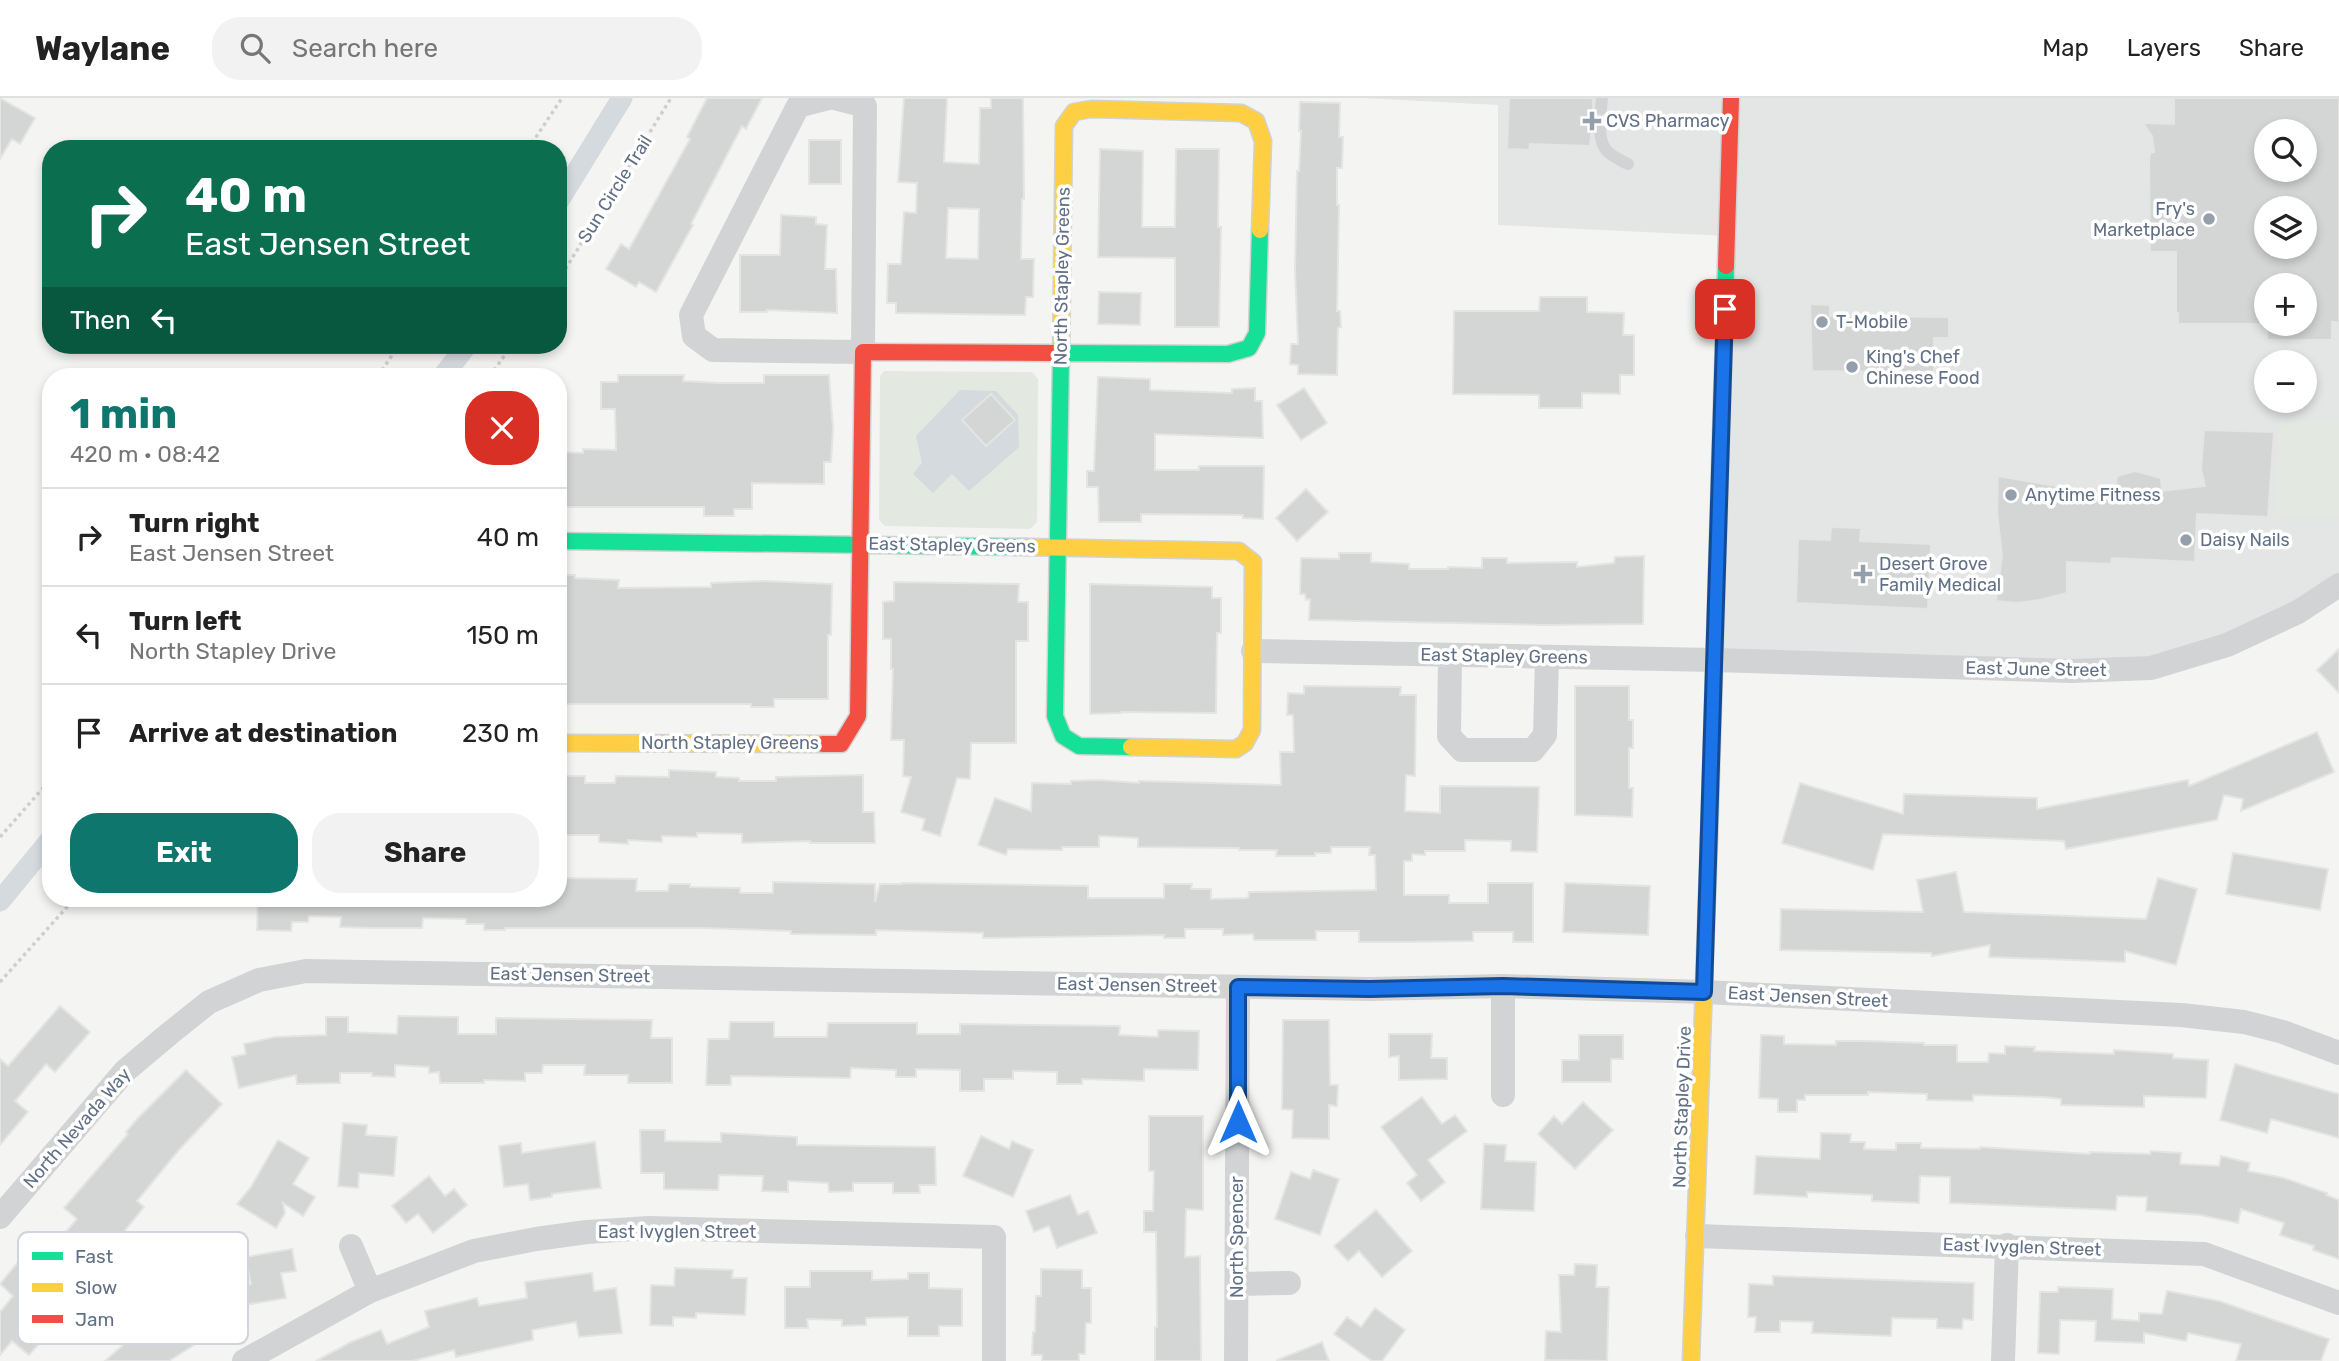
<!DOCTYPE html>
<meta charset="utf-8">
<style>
:root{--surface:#fff;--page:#f2f2f2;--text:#222;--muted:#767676;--line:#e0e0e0;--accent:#0f766e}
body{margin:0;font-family:Rubik,sans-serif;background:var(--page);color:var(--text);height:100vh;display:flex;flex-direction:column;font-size:26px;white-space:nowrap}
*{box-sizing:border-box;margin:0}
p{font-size:23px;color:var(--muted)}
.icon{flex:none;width:38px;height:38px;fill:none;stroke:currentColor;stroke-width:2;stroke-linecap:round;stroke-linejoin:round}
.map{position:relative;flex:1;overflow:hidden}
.panel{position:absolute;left:42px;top:270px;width:525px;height:539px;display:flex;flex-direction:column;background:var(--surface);border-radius:28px;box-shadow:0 4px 10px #0003}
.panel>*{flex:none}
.hud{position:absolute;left:42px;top:42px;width:525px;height:214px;border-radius:28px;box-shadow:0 4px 10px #0003;background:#0b6e4f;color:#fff;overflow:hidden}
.buttons{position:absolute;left:2254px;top:21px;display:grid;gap:14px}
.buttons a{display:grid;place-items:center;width:63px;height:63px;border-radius:50%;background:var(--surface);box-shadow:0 4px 10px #0003;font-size:35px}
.pin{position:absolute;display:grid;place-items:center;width:60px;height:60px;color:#fff;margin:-30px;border-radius:14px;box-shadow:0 4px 10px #0006}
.me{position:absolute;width:77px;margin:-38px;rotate:0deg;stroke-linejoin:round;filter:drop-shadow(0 0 5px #0008)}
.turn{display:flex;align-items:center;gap:24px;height:147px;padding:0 28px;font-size:32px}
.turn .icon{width:91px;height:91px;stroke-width:2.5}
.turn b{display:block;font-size:49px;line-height:60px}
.then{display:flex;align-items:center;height:66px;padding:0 28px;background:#0003;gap:14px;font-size:26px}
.round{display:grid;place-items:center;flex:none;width:74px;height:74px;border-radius:28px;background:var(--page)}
.overview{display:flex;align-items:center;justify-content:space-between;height:119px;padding:0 28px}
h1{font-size:42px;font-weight:700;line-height:52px;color:var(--accent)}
.action{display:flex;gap:14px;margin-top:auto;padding:14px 28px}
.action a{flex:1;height:80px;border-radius:28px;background:var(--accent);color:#fff;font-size:28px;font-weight:700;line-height:80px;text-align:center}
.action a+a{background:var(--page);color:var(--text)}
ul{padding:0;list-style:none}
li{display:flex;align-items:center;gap:21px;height:98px;padding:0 28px;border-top:2px solid var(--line)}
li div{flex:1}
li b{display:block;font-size:26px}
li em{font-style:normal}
header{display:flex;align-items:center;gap:42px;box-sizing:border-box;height:98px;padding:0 35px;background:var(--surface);border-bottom:2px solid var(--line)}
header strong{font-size:33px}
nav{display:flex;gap:38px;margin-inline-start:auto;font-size:24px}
.search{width:490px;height:63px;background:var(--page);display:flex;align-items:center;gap:18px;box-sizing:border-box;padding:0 24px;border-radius:28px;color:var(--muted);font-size:26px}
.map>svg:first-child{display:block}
.built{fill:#e4e6e5;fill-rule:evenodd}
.green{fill:#e3e9e1}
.water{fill:#d4dade}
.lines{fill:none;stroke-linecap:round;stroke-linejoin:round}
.canal{stroke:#d4dade;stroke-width:21}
.building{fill:#d4d5d5;stroke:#e4e4e3;stroke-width:2;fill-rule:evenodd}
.fast-casing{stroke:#d0d2d3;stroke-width:19}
.slow-casing{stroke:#d0d2d3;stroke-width:19}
.jam-casing{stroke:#d0d2d3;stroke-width:19}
.path{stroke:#cfcfcf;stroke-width:3.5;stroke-dasharray:3.5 3.5;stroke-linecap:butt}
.lane{stroke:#d2d3d4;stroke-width:12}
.street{stroke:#d2d3d4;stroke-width:24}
.fast{stroke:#16e098;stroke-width:16}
.slow{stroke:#ffcf43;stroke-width:16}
.jam{stroke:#f24e42;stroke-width:16}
.route-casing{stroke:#114b97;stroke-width:18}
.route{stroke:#1a73e8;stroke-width:12}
.poi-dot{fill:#959fac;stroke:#fff;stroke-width:2.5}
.labels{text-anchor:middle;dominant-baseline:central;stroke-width:7;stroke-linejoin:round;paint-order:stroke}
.poi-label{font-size:18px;fill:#627086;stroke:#fff;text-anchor:start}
.street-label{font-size:18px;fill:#627086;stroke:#fff}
.key{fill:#fff;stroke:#d0d4db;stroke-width:2}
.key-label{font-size:19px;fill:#627086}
</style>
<header>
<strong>Waylane</strong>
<div class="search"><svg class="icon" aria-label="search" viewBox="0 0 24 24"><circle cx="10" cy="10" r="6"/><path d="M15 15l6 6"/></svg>Search here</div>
<nav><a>Map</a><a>Layers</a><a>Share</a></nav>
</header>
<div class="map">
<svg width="2339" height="1263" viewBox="0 0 2339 1263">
<rect width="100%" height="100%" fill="#f4f5f3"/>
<path class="built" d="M1362,0H2339V487L2151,570L1714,562L1727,138L1498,127V7ZM2266,33H2305V72H2266ZM2266,110H2305V149H2266ZM2266,187H2305V226H2266ZM2266,264H2305V303H2266Z"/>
<path class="green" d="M884,273L1032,274L1038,281L1037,424L1030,431L885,428L879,422L880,278Z
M2279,323L2339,324V415L2335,419L2277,418Z"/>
<path class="water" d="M960,292L996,293L1018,317L1019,349L969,393L952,376L933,395L913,376L922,365L916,338Z"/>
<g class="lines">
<path class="canal" d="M558,104L622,0
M443,278L467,247
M0,803L51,741"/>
</g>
<path class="building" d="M0,0L35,20L20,46L12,41L0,61Z
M707,0H762L746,31L742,28L691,126L693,127L656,194L639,184L636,189L606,171L621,146L629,151L690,41L687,39Z
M904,0H947L944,64L979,66L980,10H991V0H1023L1024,101H1022L1021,161H1034L1033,199H1026L1025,217L896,215V205H887L888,166H901L904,114L916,115L917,85L898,84ZM948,110L979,111L978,161L946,160Z
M1509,0H1591L1593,1V15L1601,20L1608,16L1607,26L1600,22L1592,27L1590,48L1530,46L1529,52L1507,51Z
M2174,0H2339V224H2332V242H2267V226H2305V187H2266V226H2178V215H2176V154H2150L2149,64L2150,55L2154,54L2152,38L2143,25L2174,26ZM2266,33H2305V72H2266ZM2266,110H2305V149H2266Z
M1300,4L1340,5L1339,39H1343L1342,70H1337V107H1339L1337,213H1340L1341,229L1338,230L1337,277L1298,276V267L1290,266L1291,246H1298L1295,172L1297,73H1299L1301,33H1299Z
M809,42H841V86H809Z
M1100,51L1143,53L1142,129H1175L1176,51H1219L1218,129H1221L1219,229H1175V160L1098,159Z
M781,117L816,119V126L827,127L825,171H836L837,215L767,212V214H740V157H780Z
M1099,194L1141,195L1140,227L1098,226Z
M1540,199H1587V214L1624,215L1623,237H1634V277H1620V296L1582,295V310H1539V297L1453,296L1454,213H1539Z
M1810,206L1830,207V218L1949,219V240H1934V274L1812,273Z
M618,277H684L683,283L719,285H764V277H829L833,331L831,364H824V386L752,385V411H734V418H704V409H558V354L583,355V351L616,352L615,311H601V284H618Z
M1098,279L1150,281V292L1232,295V291L1255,290V303H1262L1263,340L1155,336V372H1199V368H1264L1263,421L1243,420V417L1141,416V424H1099L1098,389H1087V373H1094Z
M1304,290L1327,325L1301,342L1277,307Z
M991,296L1015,322L986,348L962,322Z
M2204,332L2274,334L2268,419L2197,416L2195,464L2112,460L2111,466L2067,464V495L2039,502L2017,505L1996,503L2002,458L1997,414L1998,378L2056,388L2115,393L2117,378L2135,373L2161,380L2162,393L2205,388L2201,371Z
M1306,391L1328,414L1297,443L1276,420Z
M1831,429L1861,430L1860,443L1931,446L1928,511L1796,505L1798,441L1830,442Z
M1339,455H1371V464L1409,466V471H1448V469L1482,470V460H1507V465L1577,464V469L1614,465L1615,459L1644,458L1643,526L1544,527L1309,522L1310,501L1306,502L1305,496H1300L1301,460L1339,461Z
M558,477H575V480L619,482L618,490L711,489V485L765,483L832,486L831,537H828V601H774V609H751V606H558Z
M894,484L1019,486L1018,504H1028V543H1016V645H971L970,681L957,680L940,738L922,732L925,721L901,714L911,679L903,678L904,642H891L893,571H891V541H883V504L894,503Z
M1090,486L1212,489V500H1221V535H1217L1216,615L1121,614V615L1090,616Z
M2339,551V595L2317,572Z
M1304,588L1401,589L1400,597H1416L1415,678L1406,677L1405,713L1440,715V688L1539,689L1537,754L1511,753V743L1465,742V753H1425V757L1412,756V763H1404V797H1449V805H1488V785H1533V844H1513V834H1473V843L1404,844H1359V833H1316V842H1254L1253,836L1223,837V831H1185V840H1164V837L983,840V835L876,832V837L791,836V833L703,830H505V832H484V826H466V821L423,820L422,830H373L340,829L341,819L309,818L308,824H292L291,833L257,832L258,800H558V780L637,781L636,793H668L669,786H690V789L740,790V795H773V784L875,786V804L880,786H902V785L1088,788V800H1164V786H1192L1191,791H1211V801L1248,800L1249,794L1376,792L1375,757H1369L1370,749H1331V755H1315V758H1276L1277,752H1239V750L1138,749V740L1099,738V749H1062V752L1008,751L1006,757L978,747L995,700L1031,713L1032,685L1071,686V683L1099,682L1139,685V683L1281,687L1280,654H1294L1293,617H1287L1288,595L1304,596Z
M1575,588H1629V622H1633V650H1629V690H1633L1632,719L1575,717Z
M2317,634L2334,674L2241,713L2243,701L2224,697L2217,722L2066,751L2064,743L1883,736L1873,772L1782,745L1800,685L1903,716L1904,696L2037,700V711L2188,682L2189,688Z
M669,672L716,674V679L739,680V683H776V679L863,677V714H874L875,745H810V743L742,745V736L697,735V739L662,738V744L628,742V746L599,744V737H562V678H585V685H615L616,678L669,679Z
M2233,755L2328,771L2320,812L2226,796Z
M1956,774L1964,814L2146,821L2158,780L2197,791L2176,867L2125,853V864L1989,859L1990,847L1932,858L1931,855L1780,852L1781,811L1923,814L1917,782Z
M1565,785L1650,788L1648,837L1563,834Z
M60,908L90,934L55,974L46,966L15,1003L28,1014L0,1047V961L8,968Z
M398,918L458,919V936H496V920L652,922L651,940H672V985H628V977H584L585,967H543L542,975H525V983L484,982V985H440L439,974L429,975V969L395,967V979L372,978V975H340V985L297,986L296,977L239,990L232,959L246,956L244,946L275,939L326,937V919H348V934L397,936Z
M1283,922H1329L1330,987H1338L1337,1008L1329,1007V1041L1292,1040L1293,1012L1282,1011Z
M730,924H774V939H827L828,925H917V936H960V926L1120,928L1119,937L1158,939V932L1199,933L1198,972L1144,971V983L1082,981V986H1057V974L1013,973V981H984V993H960V972L916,971V979H896V972L851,970L850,980L731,978V987H706L708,941H729Z
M1389,936H1432L1431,960H1447V981L1399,982V958L1389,959Z
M1579,937H1623V961H1611V984H1562V962H1579Z
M1761,937L1784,938V946L1836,947V943H1866L1924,945V947H1957V964H1988L1989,955L2005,956V948L2035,949L2034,953L2114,956V952L2173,956V960L2208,962L2206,1000L2144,998V1009L2061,1007V1001L2043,999L1973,997V1003L1927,1002V996L1868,994V997H1805V1002H1797V1014H1778V1001L1759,1000Z
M2235,966L2339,996V1040L2271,1021L2267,1035L2220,1022Z
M186,972L222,1006L178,1053L137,1103L144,1109L95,1170L65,1204L60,1200L35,1230L45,1239L29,1257L12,1243L0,1257V1214L13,1198L0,1186L32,1147L45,1158L77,1121L64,1110L128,1036L126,1034L138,1020Z
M1422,999L1442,1026L1455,1017L1467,1033L1428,1062L1445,1084L1421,1103L1407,1085L1417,1077L1381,1029Z
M1583,1004L1613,1032L1575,1071L1538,1036L1554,1018L1562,1026Z
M1149,1018H1203V1112L1186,1111L1185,1159L1200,1158L1201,1263H1155V1229H1157L1156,1134H1144V1113H1153L1154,1073H1149Z
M343,1025L367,1027L366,1037L397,1039L394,1078L359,1075L358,1090L338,1088Z
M640,1032H665V1043L721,1044V1035L797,1039V1047L935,1049L936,1087H919L920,1095H893V1085H853V1093L829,1094L828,1085L788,1083V1094L762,1093L763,1078L719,1077L718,1092L664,1091V1075H641Z
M1821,1035L1851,1036L1850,1044H1865L1864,1051L1896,1052V1045H1921V1050L1980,1051V1049L2090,1056V1054L2150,1056L2151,1053L2181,1055L2180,1066L2219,1068L2221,1058L2250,1065L2248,1073L2284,1080L2327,1095L2326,1097L2339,1102V1161L2313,1152L2314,1148L2280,1137L2284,1125L2241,1111L2238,1125L2200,1117L2146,1113L2147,1099L2117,1098L2116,1112L1950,1105V1079L1920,1078L1919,1105L1872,1103V1097L1807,1094V1099L1754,1096L1756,1058L1820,1061Z
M981,1038L1009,1051L1012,1043L1033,1052L1013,1099L963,1078Z
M278,1042L309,1060L293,1086L315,1099L303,1118L283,1105L285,1115L276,1130L237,1106L251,1089Z
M595,1044L601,1090L552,1096V1099L530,1102L528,1086L504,1089L499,1048L521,1045L522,1055Z
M1484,1046L1506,1047L1505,1063L1536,1064L1534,1113L1481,1111Z
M1313,1072L1339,1081L1320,1137L1275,1121L1291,1074L1310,1081Z
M429,1078L445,1098L454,1091L467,1107L433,1135L418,1116L406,1125L392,1108Z
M1070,1097L1078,1117L1088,1113L1097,1135L1057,1150L1049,1128L1034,1134L1026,1113Z
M1376,1112L1412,1153L1382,1179L1359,1153L1348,1163L1334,1148Z
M292,1151L296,1173L281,1175L286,1200L245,1207L242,1188L251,1186L246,1159Z
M1575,1166L1597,1167L1596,1189H1609L1607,1263L1545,1262L1546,1233L1561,1234L1559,1177H1574Z
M675,1170L733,1172L732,1180H747L745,1217L696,1215V1220L673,1219V1228L650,1227L651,1187L674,1188Z
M1041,1171L1082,1172V1190H1091V1225H1086L1085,1256H1079V1263H1042V1257H1032L1033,1234H1035L1036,1198H1041Z
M810,1173H872V1182L908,1181V1175H929V1190L962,1191V1228H939V1238H908V1219L866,1220V1227L842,1228V1222L807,1221L808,1230H785V1189H810Z
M592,1175L594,1193L616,1190L622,1235L579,1239L576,1224L532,1232L533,1242L456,1259L454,1252L413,1263H316L351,1244L381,1232L387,1246L429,1229L425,1213L477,1200L479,1208L527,1200L525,1184Z
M1773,1178L1974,1185L1973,1222L1963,1221L1962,1231L1937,1230V1221L1892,1220L1891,1238L1812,1235L1813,1224L1780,1223V1234H1755L1756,1219H1748L1749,1186L1773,1187Z
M191,1183L212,1215L185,1233L194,1247L169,1263H105L123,1247L116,1241L146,1213Z
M2058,1189L2113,1191L2112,1221L2139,1223V1215L2162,1216L2167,1193L2219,1203L2329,1241L2321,1263H2236L2241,1246L2188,1235L2186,1243L2144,1235V1245L2095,1243L2096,1223L2060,1222L2059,1256L2038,1255L2040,1194H2058Z
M1375,1210L1405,1232L1382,1263H1372L1334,1236L1347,1219L1361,1229Z
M1322,1244L1329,1263H1277V1262Z"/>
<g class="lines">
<g class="fast-casing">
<path id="fast" d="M1054,255L1228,256L1249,250L1257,235L1260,132
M1061,259L1055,618L1063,638L1079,648L1131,649
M558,443L1026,449
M1709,741L1726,168"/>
</g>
<g class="slow-casing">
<path id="slow" d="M1061,259L1064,28L1074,14L1091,11L1241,15L1256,23L1263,43L1260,132
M1026,449L1239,453L1253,464L1252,632L1245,645L1236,651L1131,649
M558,645L823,646
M1691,1263L1709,741"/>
</g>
<g class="jam-casing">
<path id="jam" d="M1726,168L1731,0
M823,646H841L858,618L863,254L1054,255"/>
</g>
<path class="path" d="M528,51L562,0
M558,183L671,0
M378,278L399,247
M490,278L512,247
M0,739L51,681
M0,884L75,800"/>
<path class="lane" d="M1601,11L1602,0
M1600,31C1601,54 1609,56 1628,66"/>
<path class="street" d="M829,0L798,8L691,217L694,238L713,252L863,254L865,8L834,0
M1253,553L1714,562L2072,573L2151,570L2227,547L2298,514L2339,487
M1450,557L1449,638L1462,652H1533L1545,637L1547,559
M1503,888V997
M0,1119L125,973L169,936L209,904L259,882L306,873L1370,891L1503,888L1704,894L2181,917L2244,924L2283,934L2339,955
M1697,1138L2204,1156L2339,1205
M351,1148L370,1193
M1237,1186L1289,1185
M244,1263L370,1193L474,1153L536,1141L587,1134L649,1130L994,1139V1263
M1236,1263L1238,889
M2003,1263L2007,1147"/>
<use href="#fast" class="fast"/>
<use href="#slow" class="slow"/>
<use href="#jam" class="jam"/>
</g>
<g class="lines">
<g class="route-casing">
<path id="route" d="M1238,1024V889L1370,891L1503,888L1704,894L1725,211"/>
</g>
<use href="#route" class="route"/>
</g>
<g class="poi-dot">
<path d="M1588.5 12.5h7v7h7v7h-7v7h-7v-7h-7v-7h7z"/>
<circle cx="2209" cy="121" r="7"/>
<circle cx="1822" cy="224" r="7"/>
<circle cx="1852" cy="269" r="7"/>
<circle cx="2011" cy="397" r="7"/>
<circle cx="2186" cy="442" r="7"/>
<path d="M1859.5 465.5h7v7h7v7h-7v7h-7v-7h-7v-7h7z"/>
</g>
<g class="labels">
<g class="poi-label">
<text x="1606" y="23">CVS Pharmacy</text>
<text x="2195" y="111" text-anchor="end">Fry's<tspan x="2195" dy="21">Marketplace</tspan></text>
<text x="1836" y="224">T-Mobile</text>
<text x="1866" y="259">King's Chef<tspan x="1866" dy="21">Chinese Food</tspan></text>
<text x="2025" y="397">Anytime Fitness</text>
<text x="2200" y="442">Daisy Nails</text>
<text x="1879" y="466">Desert Grove<tspan x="1879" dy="21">Family Medical</tspan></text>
</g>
<g class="street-label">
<text transform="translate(615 91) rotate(-58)">Sun Circle Trail</text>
<text transform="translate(1062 178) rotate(-89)">North Stapley Greens</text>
<text transform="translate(952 447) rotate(1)">East Stapley Greens</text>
<text transform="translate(1504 558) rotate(1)">East Stapley Greens</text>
<text transform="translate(2036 571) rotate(1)">East June Street</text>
<text x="730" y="645">North Stapley Greens</text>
<text transform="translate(570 877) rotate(1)">East Jensen Street</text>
<text transform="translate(1137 887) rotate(1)">East Jensen Street</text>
<text transform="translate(1808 899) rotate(3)">East Jensen Street</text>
<text transform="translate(1682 1009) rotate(-88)">North Stapley Drive</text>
<text transform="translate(77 1030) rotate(-49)">North Nevada Way</text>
<text x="677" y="1134">East Ivyglen Street</text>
<text transform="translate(1237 1139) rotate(-90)">North Spencer</text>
<text transform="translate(2022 1149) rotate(2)">East Ivyglen Street</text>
</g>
</g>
<rect x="18" y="1134" width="230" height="112" rx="10" class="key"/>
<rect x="32" y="1154" width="31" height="8" fill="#16e098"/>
<rect x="32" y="1185" width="31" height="9" fill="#ffcf43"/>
<rect x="32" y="1217" width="31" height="8" fill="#f24e42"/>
<g class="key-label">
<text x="75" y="1165">Fast</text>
<text x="75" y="1196">Slow</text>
<text x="75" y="1228">Jam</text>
</g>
</svg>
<div class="buttons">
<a><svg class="icon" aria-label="search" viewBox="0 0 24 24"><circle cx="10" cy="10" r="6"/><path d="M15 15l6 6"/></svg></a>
<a><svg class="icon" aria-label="layers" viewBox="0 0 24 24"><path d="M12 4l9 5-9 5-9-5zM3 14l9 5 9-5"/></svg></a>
<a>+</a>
<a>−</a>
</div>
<div class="pin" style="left:1725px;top:211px;background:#d93025"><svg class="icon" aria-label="arrive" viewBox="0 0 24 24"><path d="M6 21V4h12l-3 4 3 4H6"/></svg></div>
<svg class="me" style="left:1238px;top:1024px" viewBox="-20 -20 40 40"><path d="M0-17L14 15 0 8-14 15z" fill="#1a73e8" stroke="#fff" stroke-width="4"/></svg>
<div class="hud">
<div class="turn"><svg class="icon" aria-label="right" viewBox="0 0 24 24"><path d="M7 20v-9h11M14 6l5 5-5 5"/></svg><div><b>40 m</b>East Jensen Street</div></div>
<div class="then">Then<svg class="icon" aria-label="left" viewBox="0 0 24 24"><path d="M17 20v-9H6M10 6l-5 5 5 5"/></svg></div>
</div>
<section class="panel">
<div class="overview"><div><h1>1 min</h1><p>420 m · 08:42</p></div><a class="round" style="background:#d93025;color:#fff"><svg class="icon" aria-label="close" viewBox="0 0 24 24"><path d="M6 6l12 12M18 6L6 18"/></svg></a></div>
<ul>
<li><svg class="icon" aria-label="right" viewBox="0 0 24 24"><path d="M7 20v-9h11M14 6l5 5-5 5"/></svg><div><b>Turn right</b><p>East Jensen Street</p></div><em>40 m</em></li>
<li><svg class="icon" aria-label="left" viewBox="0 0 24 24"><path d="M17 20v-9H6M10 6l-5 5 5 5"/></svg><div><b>Turn left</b><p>North Stapley Drive</p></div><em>150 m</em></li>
<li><svg class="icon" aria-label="arrive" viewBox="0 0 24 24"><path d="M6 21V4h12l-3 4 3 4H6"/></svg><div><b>Arrive at destination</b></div><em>230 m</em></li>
</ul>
<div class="action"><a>Exit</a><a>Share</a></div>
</section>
</div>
